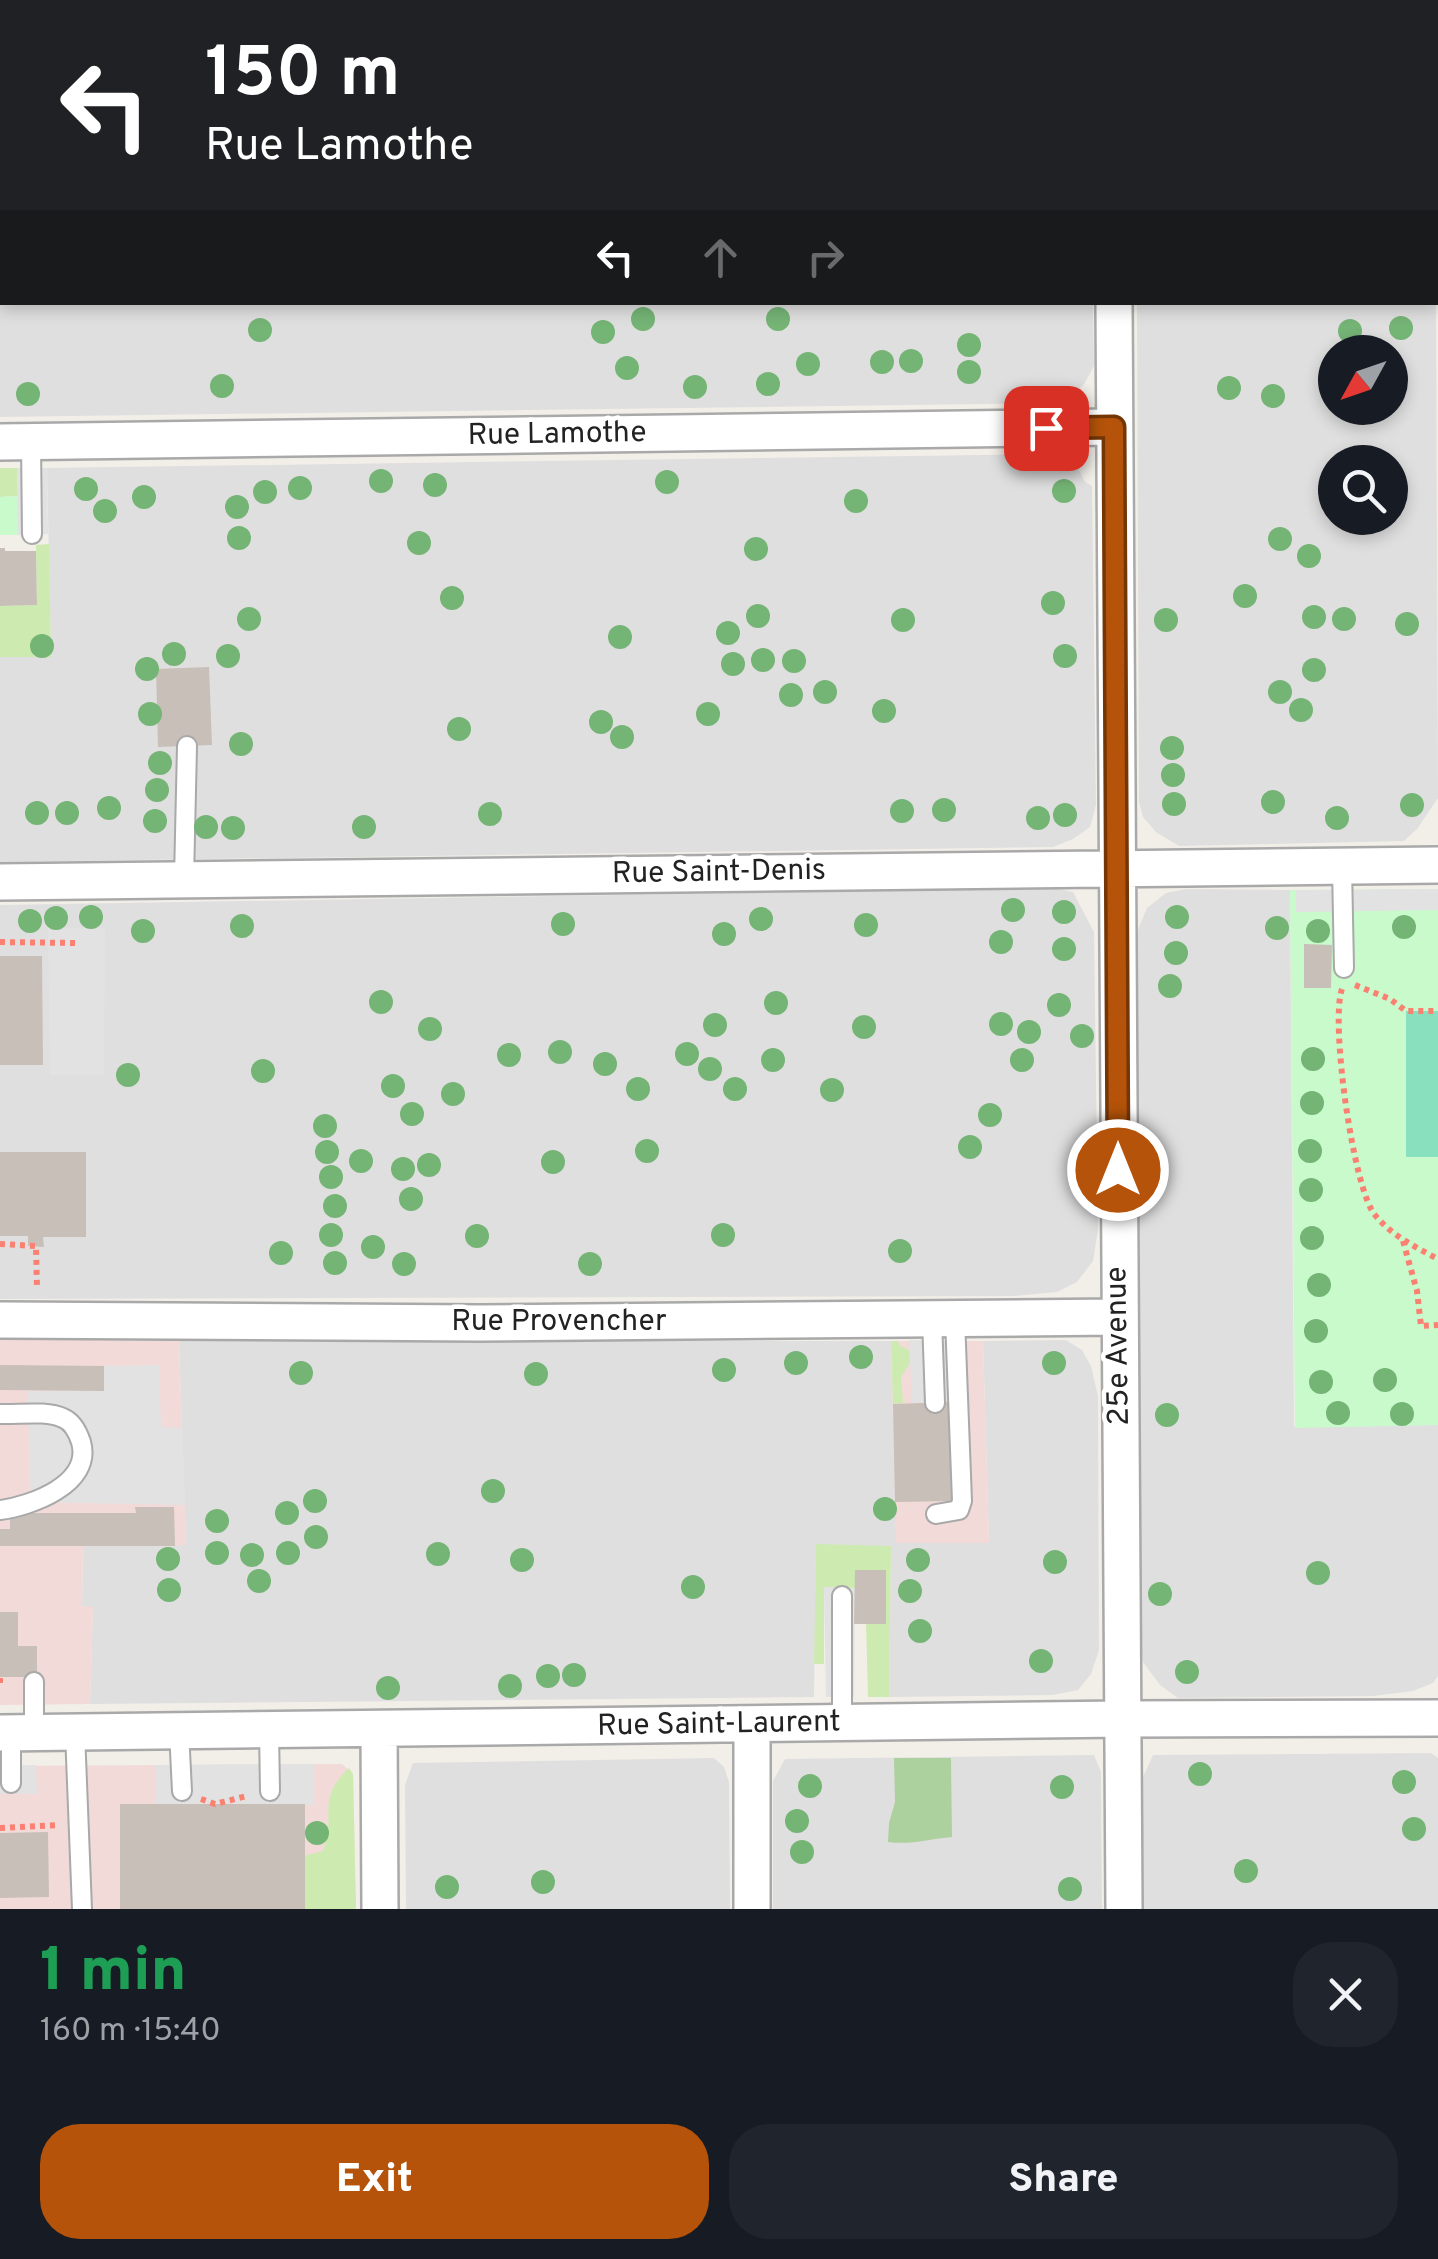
<!DOCTYPE html>
<meta charset="utf-8">
<style>
:root{--surface:#171b24;--page:#20242c;--text:#f1f3f6;--muted:#9ea1a6;--accent:#b45309}
body{margin:0;font-family:Overpass,sans-serif;background:var(--page);color:var(--text);height:100vh;display:flex;flex-direction:column;font-size:38px;white-space:nowrap}
*{box-sizing:border-box;margin:0}
p{font-size:32px;color:var(--muted)}
.icon{flex:none;width:55px;height:55px;fill:none;stroke:currentColor;stroke-width:2;stroke-linecap:round;stroke-linejoin:round}
.map{position:relative;height:1909px;overflow:hidden}
.drawer{display:flex;flex-direction:column;background:var(--surface);flex:1}
.drawer>*{flex:none}
.top-card{position:absolute;left:0px;top:0px;width:1440px;height:305px;box-shadow:0 5px 15px #0003;background:#202124;color:#fff;overflow:hidden}
.needle{width:65px;rotate:230deg}
.fabs{position:absolute;left:1318px;top:335px;display:grid;gap:20px}
.fabs a{display:grid;place-items:center;width:90px;height:90px;border-radius:50%;background:var(--surface);box-shadow:0 5px 15px #0003;font-size:50px}
.pin{position:absolute;display:grid;place-items:center;width:85px;height:85px;color:#fff;margin:-42px;border-radius:20px;box-shadow:0 5px 15px #0006}
.me{position:absolute;width:110px;margin:-55px;rotate:0deg;stroke-linejoin:round;filter:drop-shadow(0 0 8px #0008)}
.turn{display:flex;align-items:center;gap:35px;height:210px;padding:0 40px;font-size:45px}
.turn .icon{width:130px;height:130px;stroke-width:2.5}
.turn b{display:block;font-size:70px;line-height:85px}
.lanes{display:flex;align-items:center;height:95px;padding:0 40px;background:#0003;justify-content:center;gap:50px;direction:ltr}
.lanes .off{opacity:.35}
.round{display:grid;place-items:center;flex:none;width:105px;height:105px;border-radius:40px;background:var(--page)}
.summary{display:flex;align-items:center;justify-content:space-between;height:170px;padding:0 40px}
h1{font-size:60px;font-weight:800;line-height:75px;color:#1e9e55}
.primary-button{display:flex;gap:20px;margin-top:auto;padding:20px 40px}
.primary-button a{flex:1;height:115px;border-radius:40px;background:var(--accent);color:#fff;font-size:40px;font-weight:800;line-height:115px;text-align:center}
.primary-button a+a{background:var(--page);color:var(--text)}
.map>svg:first-child{display:block}
.residential{fill:#e0dfdf;fill-rule:evenodd}
.commercial{fill:#f2dad9}
.grass{fill:#cdebb0}
.forest{fill:#add19e}
.park{fill:#c8facc}
.pitch{fill:#88e0be}
.parking{fill:#e2e2e2}
.building{fill:#c7bfb8}
.lines{fill:none;stroke-linecap:round;stroke-linejoin:round}
.lane-casing{stroke:#a9a9a9;stroke-width:22}
.street-casing{stroke:#a9a9a9;stroke-width:40}
.path{stroke:#fa8072;stroke-width:6;stroke-dasharray:5 5;stroke-linecap:butt}
.lane{stroke:#fff;stroke-width:18}
.street{stroke:#fff;stroke-width:35}
.tree{fill:#74b475}
.route-casing{stroke:#753606;stroke-width:25}
.route{stroke:#b45309;stroke-width:18}
.labels{text-anchor:middle;dominant-baseline:central;stroke-width:9;stroke-linejoin:round;paint-order:stroke}
.street-label{font-size:30px;fill:#222;stroke:#fff}
</style>
<div class="map">
<svg width="1438" height="1909" viewBox="0 0 1438 1909">
<rect width="100%" height="100%" fill="#f2efe9"/>
<path class="residential" d="M1137,0H1434V2H1137Z
M0,26H2V302L1093,303L1094,366L1084,384L1068,400L1059,403L0,417Z
M1137,303H1436L1438,798L1417,829L1404,841L1179,846L1156,832L1143,817L1139,802ZM1335,352H1390V408H1335ZM1335,462H1390V518H1335Z
M1058,454L1073,458L1085,482L1092,486L1096,805L1090,827L1073,839L1053,847L0,862V657L51,656L47,468Z
M1054,888L1073,892L1094,932L1098,1229L1093,1261L1077,1282L1057,1292L1014,1296L0,1299V905Z
M1186,889L1290,890L1294,1427L1438,1425V1676L1433,1683L1413,1691L1373,1696L1178,1698L1160,1685L1143,1662L1139,1638L1137,932L1147,908L1166,893Z
M1066,1340L1082,1350L1091,1366L1098,1396L1099,1650L1091,1674L1078,1690L1052,1695L889,1697L891,1547L816,1545L814,1697L90,1704L93,1608L82,1606L83,1546L186,1545L179,1341H891L897,1543H989L983,1341Z
M1431,1753L1438,1758V1909H1143V1777L1153,1755Z
M1094,1755L1101,1772L1102,1909H773V1781L785,1759Z
M714,1758L724,1767L729,1782L730,1909H406L405,1785L413,1763Z"/>
<path class="commercial" d="M0,1339L179,1341L186,1545L83,1546L82,1606L93,1607L90,1704L0,1705Z
M891,1341H983L989,1543H896Z
M342,1764L353,1774L356,1909H0V1766Z"/>
<path class="grass" d="M0,468H17L18,496L0,497Z
M49,544L51,657H0V606L37,605L36,545Z
M891,1341H898L899,1345L909,1350L910,1363L901,1377L903,1403L893,1404Z
M816,1544L891,1546L889,1697H868L866,1624H886V1570H855V1588H824V1664H814Z
M349,1768L353,1774L356,1909H305L304,1856L323,1851C337,1815 315,1800 349,1768Z"/>
<path class="forest" d="M894,1758H951L952,1837C930,1839 910,1845 888,1842L889,1823L895,1802Z"/>
<path class="park" d="M18,496V535H0V497Z
M1438,889V1425L1295,1428L1290,890Z"/>
<path class="pitch" d="M1406,1011H1438V1157H1406Z"/>
<path class="parking" d="M17,468H47L48,534L18,535Z
M1438,889V910L1296,912V890Z
M48,928H105L104,1075H50Z
M909,1340L948,1341L951,1402L912,1403Z
M159,1365L161,1427L182,1428L185,1505L31,1502L27,1391H104V1366Z
M824,1587L855,1588L854,1697H826Z
M314,1764V1805L155,1804L156,1765Z
M36,1765L37,1794H0V1766Z"/>
<path class="building" d="M0,548H5V551H36L37,605L0,606Z
M209,667L212,745L158,747L156,669Z
M1304,944L1332,945L1331,988H1304Z
M0,956H42L43,1065H0Z
M0,1152H86V1237H43L44,1247L28,1246V1236H0Z
M0,1365L104,1366V1391L0,1390Z
M951,1402L953,1501L895,1502L893,1404Z
M135,1507H174L175,1546H0V1529H10V1513H136Z
M855,1570H886V1624H854Z
M0,1612H18V1646H37V1677H0Z
M120,1804H305V1909H120Z
M48,1832L49,1897L0,1898V1833Z"/>
<g class="lines">
<g class="lane-casing">
<path id="lane" d="M31,442L32,534
M1342,867L1344,968
M184,879L187,746
M932,1319L935,1403
M0,1414C18,1415 46,1410 63,1418C73,1422 78,1433 81,1442C93,1484 31,1506 0,1510
M936,1514L959,1510L962,1501L955,1319
M842,1724V1596
M269,1730L270,1791
M179,1731L182,1791
M34,1732V1682
M75,1732L82,1909
M11,1783V1733"/>
</g>
<g class="street-casing">
<path id="street" d="M1113,0V2
M38,2L305,0
M0,3H2
M1114,302L1124,1909
M0,442L1114,427
M0,882L1438,865
M0,1320L480,1323L1118,1317
M752,1726V1909
M379,1729L380,1909
M0,1733L1124,1719L1438,1718"/>
</g>
<path class="path" d="M0,942L75,943
M1355,985L1390,999L1406,1011H1438
M1342,989C1330,1021 1353,1189 1375,1215C1391,1235 1415,1247 1438,1259
M1403,1241L1417,1291L1421,1326L1438,1325
M0,1244L36,1246L37,1288
M0,1683V1677
M201,1799L215,1804L247,1796
M0,1828L59,1825"/>
<use href="#lane" class="lane"/>
<use href="#street" class="street"/>
</g>
<g class="tree">
<circle cx="643" cy="319" r="12"/>
<circle cx="778" cy="319" r="12"/>
<circle cx="1401" cy="328" r="12"/>
<circle cx="260" cy="330" r="12"/>
<circle cx="1350" cy="331" r="12"/>
<circle cx="603" cy="332" r="12"/>
<circle cx="969" cy="345" r="12"/>
<circle cx="911" cy="361" r="12"/>
<circle cx="882" cy="362" r="12"/>
<circle cx="808" cy="364" r="12"/>
<circle cx="627" cy="368" r="12"/>
<circle cx="969" cy="372" r="12"/>
<circle cx="768" cy="384" r="12"/>
<circle cx="222" cy="386" r="12"/>
<circle cx="695" cy="387" r="12"/>
<circle cx="1229" cy="388" r="12"/>
<circle cx="28" cy="394" r="12"/>
<circle cx="1273" cy="396" r="12"/>
<circle cx="381" cy="481" r="12"/>
<circle cx="667" cy="482" r="12"/>
<circle cx="435" cy="485" r="12"/>
<circle cx="300" cy="488" r="12"/>
<circle cx="86" cy="489" r="12"/>
<circle cx="1064" cy="491" r="12"/>
<circle cx="265" cy="492" r="12"/>
<circle cx="144" cy="497" r="12"/>
<circle cx="856" cy="501" r="12"/>
<circle cx="237" cy="507" r="12"/>
<circle cx="105" cy="511" r="12"/>
<circle cx="239" cy="538" r="12"/>
<circle cx="1280" cy="539" r="12"/>
<circle cx="419" cy="543" r="12"/>
<circle cx="756" cy="549" r="12"/>
<circle cx="1309" cy="556" r="12"/>
<circle cx="1245" cy="596" r="12"/>
<circle cx="452" cy="598" r="12"/>
<circle cx="1053" cy="603" r="12"/>
<circle cx="758" cy="616" r="12"/>
<circle cx="1314" cy="617" r="12"/>
<circle cx="249" cy="619" r="12"/>
<circle cx="1344" cy="619" r="12"/>
<circle cx="903" cy="620" r="12"/>
<circle cx="1166" cy="620" r="12"/>
<circle cx="1407" cy="624" r="12"/>
<circle cx="728" cy="633" r="12"/>
<circle cx="620" cy="637" r="12"/>
<circle cx="42" cy="646" r="12"/>
<circle cx="174" cy="654" r="12"/>
<circle cx="228" cy="656" r="12"/>
<circle cx="1065" cy="656" r="12"/>
<circle cx="763" cy="660" r="12"/>
<circle cx="794" cy="661" r="12"/>
<circle cx="733" cy="664" r="12"/>
<circle cx="147" cy="669" r="12"/>
<circle cx="1314" cy="670" r="12"/>
<circle cx="825" cy="692" r="12"/>
<circle cx="1280" cy="692" r="12"/>
<circle cx="791" cy="695" r="12"/>
<circle cx="1301" cy="710" r="12"/>
<circle cx="884" cy="711" r="12"/>
<circle cx="150" cy="714" r="12"/>
<circle cx="708" cy="714" r="12"/>
<circle cx="601" cy="722" r="12"/>
<circle cx="459" cy="729" r="12"/>
<circle cx="622" cy="737" r="12"/>
<circle cx="241" cy="744" r="12"/>
<circle cx="1172" cy="748" r="12"/>
<circle cx="160" cy="763" r="12"/>
<circle cx="1173" cy="775" r="12"/>
<circle cx="157" cy="790" r="12"/>
<circle cx="1273" cy="802" r="12"/>
<circle cx="1174" cy="804" r="12"/>
<circle cx="1412" cy="805" r="12"/>
<circle cx="109" cy="808" r="12"/>
<circle cx="944" cy="810" r="12"/>
<circle cx="902" cy="811" r="12"/>
<circle cx="37" cy="813" r="12"/>
<circle cx="67" cy="813" r="12"/>
<circle cx="490" cy="814" r="12"/>
<circle cx="1065" cy="815" r="12"/>
<circle cx="1038" cy="818" r="12"/>
<circle cx="1337" cy="818" r="12"/>
<circle cx="155" cy="821" r="12"/>
<circle cx="206" cy="827" r="12"/>
<circle cx="364" cy="827" r="12"/>
<circle cx="233" cy="828" r="12"/>
<circle cx="1013" cy="910" r="12"/>
<circle cx="1064" cy="912" r="12"/>
<circle cx="91" cy="917" r="12"/>
<circle cx="1177" cy="917" r="12"/>
<circle cx="56" cy="918" r="12"/>
<circle cx="761" cy="919" r="12"/>
<circle cx="30" cy="921" r="12"/>
<circle cx="563" cy="924" r="12"/>
<circle cx="866" cy="925" r="12"/>
<circle cx="242" cy="926" r="12"/>
<circle cx="1404" cy="927" r="12"/>
<circle cx="1277" cy="928" r="12"/>
<circle cx="143" cy="931" r="12"/>
<circle cx="1318" cy="931" r="12"/>
<circle cx="724" cy="934" r="12"/>
<circle cx="1001" cy="942" r="12"/>
<circle cx="1064" cy="949" r="12"/>
<circle cx="1176" cy="953" r="12"/>
<circle cx="1170" cy="986" r="12"/>
<circle cx="381" cy="1002" r="12"/>
<circle cx="776" cy="1003" r="12"/>
<circle cx="1059" cy="1005" r="12"/>
<circle cx="1001" cy="1024" r="12"/>
<circle cx="715" cy="1025" r="12"/>
<circle cx="864" cy="1027" r="12"/>
<circle cx="430" cy="1029" r="12"/>
<circle cx="1029" cy="1032" r="12"/>
<circle cx="1082" cy="1036" r="12"/>
<circle cx="560" cy="1052" r="12"/>
<circle cx="687" cy="1054" r="12"/>
<circle cx="509" cy="1055" r="12"/>
<circle cx="1313" cy="1059" r="12"/>
<circle cx="773" cy="1060" r="12"/>
<circle cx="1022" cy="1060" r="12"/>
<circle cx="605" cy="1064" r="12"/>
<circle cx="710" cy="1069" r="12"/>
<circle cx="263" cy="1071" r="12"/>
<circle cx="128" cy="1075" r="12"/>
<circle cx="393" cy="1086" r="12"/>
<circle cx="638" cy="1089" r="12"/>
<circle cx="735" cy="1089" r="12"/>
<circle cx="832" cy="1090" r="12"/>
<circle cx="453" cy="1094" r="12"/>
<circle cx="1312" cy="1103" r="12"/>
<circle cx="412" cy="1114" r="12"/>
<circle cx="990" cy="1115" r="12"/>
<circle cx="325" cy="1126" r="12"/>
<circle cx="970" cy="1147" r="12"/>
<circle cx="647" cy="1151" r="12"/>
<circle cx="1310" cy="1151" r="12"/>
<circle cx="327" cy="1152" r="12"/>
<circle cx="361" cy="1161" r="12"/>
<circle cx="553" cy="1162" r="12"/>
<circle cx="429" cy="1165" r="12"/>
<circle cx="403" cy="1169" r="12"/>
<circle cx="331" cy="1177" r="12"/>
<circle cx="1311" cy="1190" r="12"/>
<circle cx="411" cy="1199" r="12"/>
<circle cx="335" cy="1206" r="12"/>
<circle cx="331" cy="1235" r="12"/>
<circle cx="723" cy="1235" r="12"/>
<circle cx="477" cy="1236" r="12"/>
<circle cx="1312" cy="1238" r="12"/>
<circle cx="373" cy="1247" r="12"/>
<circle cx="900" cy="1251" r="12"/>
<circle cx="281" cy="1253" r="12"/>
<circle cx="335" cy="1263" r="12"/>
<circle cx="404" cy="1264" r="12"/>
<circle cx="590" cy="1264" r="12"/>
<circle cx="1319" cy="1285" r="12"/>
<circle cx="1316" cy="1331" r="12"/>
<circle cx="861" cy="1357" r="12"/>
<circle cx="796" cy="1363" r="12"/>
<circle cx="1054" cy="1363" r="12"/>
<circle cx="724" cy="1370" r="12"/>
<circle cx="301" cy="1373" r="12"/>
<circle cx="536" cy="1374" r="12"/>
<circle cx="1385" cy="1380" r="12"/>
<circle cx="1321" cy="1382" r="12"/>
<circle cx="1338" cy="1413" r="12"/>
<circle cx="1402" cy="1414" r="12"/>
<circle cx="1167" cy="1415" r="12"/>
<circle cx="493" cy="1491" r="12"/>
<circle cx="315" cy="1501" r="12"/>
<circle cx="885" cy="1509" r="12"/>
<circle cx="287" cy="1513" r="12"/>
<circle cx="217" cy="1521" r="12"/>
<circle cx="316" cy="1537" r="12"/>
<circle cx="217" cy="1553" r="12"/>
<circle cx="288" cy="1553" r="12"/>
<circle cx="438" cy="1554" r="12"/>
<circle cx="252" cy="1555" r="12"/>
<circle cx="168" cy="1559" r="12"/>
<circle cx="522" cy="1560" r="12"/>
<circle cx="918" cy="1560" r="12"/>
<circle cx="1055" cy="1562" r="12"/>
<circle cx="1318" cy="1573" r="12"/>
<circle cx="259" cy="1581" r="12"/>
<circle cx="693" cy="1587" r="12"/>
<circle cx="169" cy="1590" r="12"/>
<circle cx="910" cy="1591" r="12"/>
<circle cx="1160" cy="1594" r="12"/>
<circle cx="920" cy="1631" r="12"/>
<circle cx="1041" cy="1661" r="12"/>
<circle cx="1187" cy="1672" r="12"/>
<circle cx="574" cy="1675" r="12"/>
<circle cx="548" cy="1676" r="12"/>
<circle cx="510" cy="1686" r="12"/>
<circle cx="388" cy="1688" r="12"/>
<circle cx="1200" cy="1774" r="12"/>
<circle cx="1404" cy="1782" r="12"/>
<circle cx="810" cy="1786" r="12"/>
<circle cx="1062" cy="1787" r="12"/>
<circle cx="797" cy="1821" r="12"/>
<circle cx="1414" cy="1829" r="12"/>
<circle cx="317" cy="1833" r="12"/>
<circle cx="802" cy="1852" r="12"/>
<circle cx="1246" cy="1871" r="12"/>
<circle cx="543" cy="1882" r="12"/>
<circle cx="447" cy="1887" r="12"/>
<circle cx="1070" cy="1889" r="12"/>
</g>
<g class="lines">
<g class="route-casing">
<path id="route" d="M1046,428L1114,427L1118,1170"/>
</g>
<use href="#route" class="route"/>
</g>
<g class="labels">
<g class="street-label">
<text transform="translate(557 435) rotate(-1)">Rue Lamothe</text>
<text transform="translate(719 873) rotate(-1)">Rue Saint-Denis</text>
<text x="559" y="1322">Rue Provencher</text>
<text transform="translate(1119 1346) rotate(-91)">25e Avenue</text>
<text transform="translate(719 1725) rotate(-1)">Rue Saint-Laurent</text>
</g>
</g>
</svg>
<div class="fabs">
<a><svg class="needle" viewBox="-14 -14 28 28"><path d="M0-13l5 13h-10z" fill="#e53935"/><path d="M0 13l5-13h-10z" fill="#9ea1a6"/></svg></a>
<a><svg class="icon" aria-label="search" viewBox="0 0 24 24"><circle cx="10" cy="10" r="6"/><path d="M15 15l6 6"/></svg></a>
</div>
<div class="pin" style="left:1046px;top:428px;background:#d93025"><svg class="icon" aria-label="arrive" viewBox="0 0 24 24"><path d="M6 21V4h12l-3 4 3 4H6"/></svg></div>
<svg class="me" style="left:1118px;top:1170px" viewBox="-20 -20 40 40"><circle r="17" fill="#b45309" stroke="#fff" stroke-width="3"/><path d="M0-11L8 9 0 5-8 9z" fill="#fff"/></svg>
<div class="top-card">
<div class="turn"><svg class="icon" aria-label="left" viewBox="0 0 24 24"><path d="M17 20v-9H6M10 6l-5 5 5 5"/></svg><div><b>150 m</b>Rue Lamothe</div></div>
<div class="lanes"><svg class="icon" aria-label="left" viewBox="0 0 24 24"><path d="M17 20v-9H6M10 6l-5 5 5 5"/></svg><svg class="icon off" aria-label="ahead" viewBox="0 0 24 24"><path d="M12 20V5M6 11l6-6 6 6"/></svg><svg class="icon off" aria-label="right" viewBox="0 0 24 24"><path d="M7 20v-9h11M14 6l5 5-5 5"/></svg></div>
</div>
</div>
<section class="drawer">
<div class="summary"><div><h1>1 min</h1><p>160 m · 15:40</p></div><a class="round"><svg class="icon" aria-label="close" viewBox="0 0 24 24"><path d="M6 6l12 12M18 6L6 18"/></svg></a></div>
<div class="primary-button"><a>Exit</a><a>Share</a></div>
</section>
